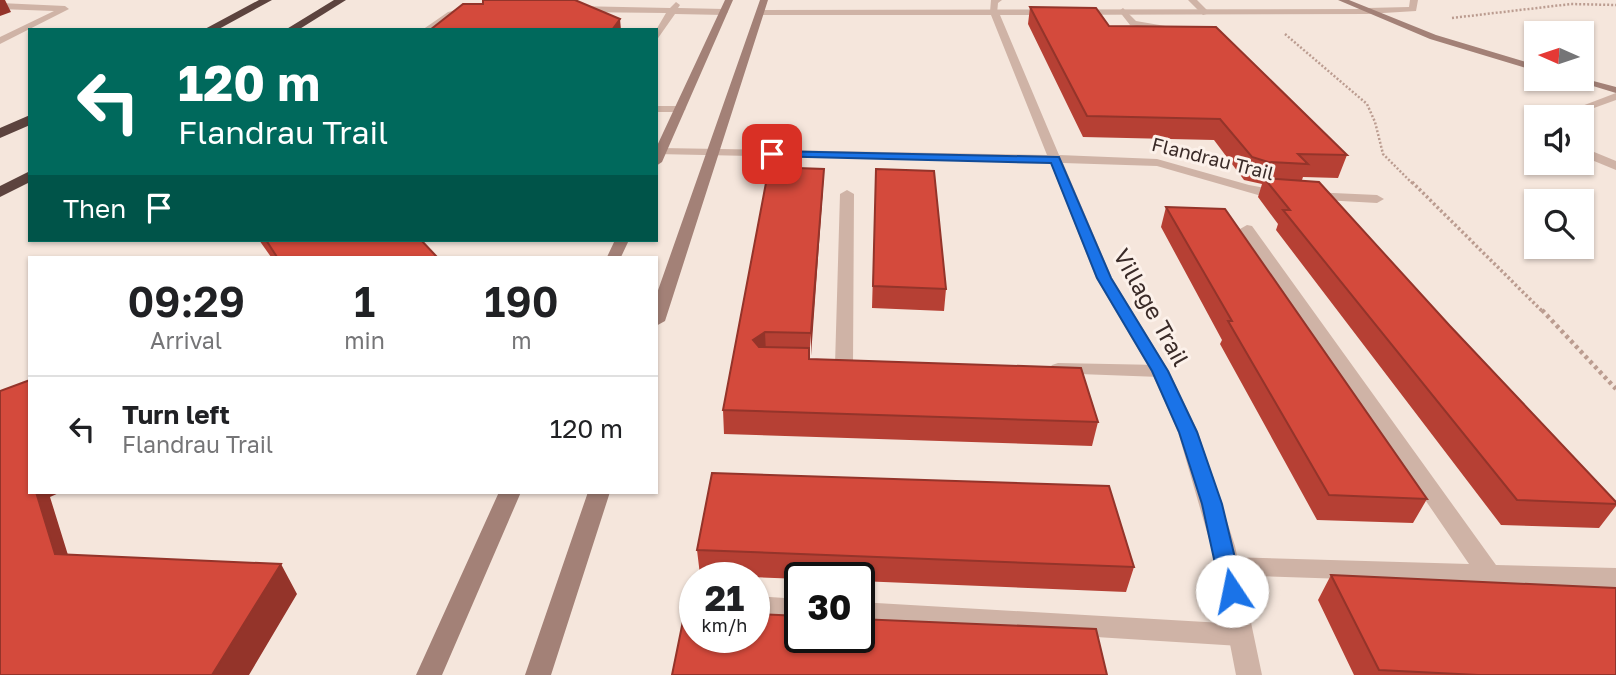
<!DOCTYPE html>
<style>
:root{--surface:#fff;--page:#f2f2f2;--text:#202124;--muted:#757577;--line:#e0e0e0}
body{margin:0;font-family:"Golos Text",sans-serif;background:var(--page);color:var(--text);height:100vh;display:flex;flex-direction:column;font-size:26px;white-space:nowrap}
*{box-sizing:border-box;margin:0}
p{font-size:23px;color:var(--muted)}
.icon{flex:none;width:38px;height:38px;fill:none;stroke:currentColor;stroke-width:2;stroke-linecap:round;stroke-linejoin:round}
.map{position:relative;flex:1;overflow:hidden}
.side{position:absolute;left:28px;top:256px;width:630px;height:238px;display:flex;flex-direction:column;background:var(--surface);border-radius:0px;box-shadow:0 2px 5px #0004}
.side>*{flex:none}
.guide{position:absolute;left:28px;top:28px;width:630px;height:214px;border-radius:0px;box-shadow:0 2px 5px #0004;background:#00695c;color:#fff;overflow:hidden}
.needle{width:46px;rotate:273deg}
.buttons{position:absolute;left:1524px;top:21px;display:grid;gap:14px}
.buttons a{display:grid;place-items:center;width:70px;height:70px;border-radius:0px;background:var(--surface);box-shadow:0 2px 5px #0004;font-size:35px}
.speed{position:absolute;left:679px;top:562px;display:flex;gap:14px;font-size:35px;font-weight:700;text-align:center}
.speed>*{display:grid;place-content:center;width:91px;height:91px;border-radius:50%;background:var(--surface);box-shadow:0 2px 5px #0004;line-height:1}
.speed small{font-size:18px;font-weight:400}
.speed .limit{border:4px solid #111;border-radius:10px;background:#fff;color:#111}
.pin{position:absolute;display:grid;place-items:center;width:60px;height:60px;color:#fff;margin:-30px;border-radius:14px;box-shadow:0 4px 10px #0006}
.me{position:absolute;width:77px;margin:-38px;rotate:349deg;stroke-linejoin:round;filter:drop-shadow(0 0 5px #0008)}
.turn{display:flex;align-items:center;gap:24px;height:147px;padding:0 35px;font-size:32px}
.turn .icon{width:91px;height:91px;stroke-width:2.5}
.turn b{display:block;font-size:49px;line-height:60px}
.then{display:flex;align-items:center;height:66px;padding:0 35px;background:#0003;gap:14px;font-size:26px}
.eta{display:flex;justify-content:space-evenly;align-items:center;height:119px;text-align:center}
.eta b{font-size:42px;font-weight:600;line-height:49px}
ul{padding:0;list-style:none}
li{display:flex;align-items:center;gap:21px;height:105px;padding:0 35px;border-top:2px solid var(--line)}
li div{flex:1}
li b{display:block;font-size:26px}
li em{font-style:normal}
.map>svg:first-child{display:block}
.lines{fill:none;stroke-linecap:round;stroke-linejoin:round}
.path-far2{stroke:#bb9c90;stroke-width:2.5;stroke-dasharray:2 2;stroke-linecap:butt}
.path-far1{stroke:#bb9c90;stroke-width:3.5;stroke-dasharray:2.5 2.5;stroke-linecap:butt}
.path{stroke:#bb9c90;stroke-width:4.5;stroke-dasharray:3.5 3.5;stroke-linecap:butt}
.lane{fill:#cfb3a6;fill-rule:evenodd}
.street{fill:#cfb3a6;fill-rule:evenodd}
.secondary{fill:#a38177;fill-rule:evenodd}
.highway{fill:#5c433e;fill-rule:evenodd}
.wall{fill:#b64034}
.shaded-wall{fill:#94342a}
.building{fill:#d44a3c;stroke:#94342a;stroke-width:2}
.route{fill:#1a73e8;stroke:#114b97;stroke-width:2}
.labels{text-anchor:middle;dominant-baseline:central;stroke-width:6;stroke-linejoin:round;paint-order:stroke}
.far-street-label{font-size:19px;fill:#3a2b28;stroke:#fcf1ea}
.street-label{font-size:23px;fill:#3a2b28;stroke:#fcf1ea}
</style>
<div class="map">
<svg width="1616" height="675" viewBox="0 0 1616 675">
<rect width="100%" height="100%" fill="#f5e6dc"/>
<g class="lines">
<path class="path-far2" d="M1452,18L1571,4L1616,5
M1285,34L1367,104L1375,122L1383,154L1413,184"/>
<path class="path-far1" d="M1412,182L1543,312"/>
<path class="path" d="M1542,310L1616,389"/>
<path class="lane" d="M991,0H1002L998,3L997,14L990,12Z
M1188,0H1197L1210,13L1203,15Z
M1410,0H1418L1416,11L1367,14L1363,11L1367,8L1409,7Z
M676,2L680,5L678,8L724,9L728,12L724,15L675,14L656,41V30L666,13L575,12L571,9L575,6L670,8Z
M0,3L65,6L69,9L0,44V37L54,11L0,9Z
M473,6L476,11L454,16L433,30H422L448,12Z
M1123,8L1136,21L1171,27L1166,30L1130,25L1119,11Z
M1616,93V100L1569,117H1553Z
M656,106H680L686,109L680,112H656Z
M1582,147L1616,161V170L1582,156Z
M847,190L854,194L853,365L844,371L835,365L840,194Z
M1247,225L1252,226L1496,565L1616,568V588L1227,575L1219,573L1215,566L1219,559L1227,557L1469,564L1240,229Z
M1058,363L1160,365L1169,371L1160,377L1052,373L1049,369L1052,365Z
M754,596L800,599V619L754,616Z
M859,602L1240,624L1249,627L1253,635L1249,643L1240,646L859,622Z"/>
<path class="street" d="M1370,9L1371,11L1367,14L1000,15L1059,155L1157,159L1249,185L1288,192L1290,195L1283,199L1265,197L1157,166L1063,163L1112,278L1169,371L1198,432L1235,546L1262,675H1236L1211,546L1178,432L1151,371L1096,278L1050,162L656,154L657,149L661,148L1047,155L991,15H757V11L760,10Z
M1311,192L1377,195L1384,199L1377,203L1306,199L1304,196Z"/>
<path class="secondary" d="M725,0H733L662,162L656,166V148Z
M760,0H768L665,321L656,326V296Z
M1338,0H1349L1436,35L1536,65V71L1430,39Z
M1582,78L1616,87V93L1570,79Z
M615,240H629L621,257H607Z
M499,492H521L442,675H416Z
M588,492H610L551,675H525Z"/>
<path class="highway" d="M259,0H272L217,30H203Z
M334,0H346L298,30H285Z
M30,115V125L0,138V128Z
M30,171V182L0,197V186Z"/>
</g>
<path class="wall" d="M1030,7L1347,155L1338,178L1303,177L1302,180L1450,326L1616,502V506L1599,528L1501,525L1276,230L1278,224L1258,197L1262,184L1244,180L1214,140L1083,137L1028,24Z
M876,169L946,289L944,311L872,308Z
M823,188L809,359L1098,422L1092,446L724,434L723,410Z
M1166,207L1427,499L1413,523L1317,520L1220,344L1222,340L1161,227Z
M259,240H421L437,257H271Z
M697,550L1134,567L1126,592L859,581V578H800V579L700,575Z
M1331,575L1616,675H1354L1318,600Z"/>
<path class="shaded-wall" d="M0,0H5L11,12L0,16Z
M620,19L621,30H612Z
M824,169L823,188L811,356V333Z
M765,332L766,354L753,340Z
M36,492H61L50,497L77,584L55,554Z
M281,564L297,594L249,675H212Z"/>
<path class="building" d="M483,0H575L620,19L612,30H430L463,4H483Z
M1030,7L1096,8L1109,26L1216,27L1347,155L1298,154L1308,164L1268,162L1252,157L1220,119L1087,116Z
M769,167L824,169L811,333L765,332L753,340L759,347L809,348V359L1081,368L1098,422L723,410Z
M876,169L934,171L946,289L873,286Z
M1264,178L1319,182L1450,326L1616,502V504L1517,500L1283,210H1290Z
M1166,207L1225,209L1427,499L1329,495L1228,321H1232Z
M266,240H421L437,257H277Z
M30,380V492H36L55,554L281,564L212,675H0V391Z
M712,473L1109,486L1134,567L697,550Z
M1331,575L1616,588V675H1478L1379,670Z
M685,611L695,612V637H754V614L800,616V637H859V619L1096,629L1107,675H672Z"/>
<path class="route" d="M772,151L1059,157L1111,278L1168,371L1197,432L1222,504L1243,591L1239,597L1232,600L1224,597L1221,591L1202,504L1179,432L1152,371L1097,278L1051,163L768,156L766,154Z"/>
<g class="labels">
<g class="far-street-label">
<text transform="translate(1213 158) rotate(14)">Flandrau Trail</text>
</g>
<g class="street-label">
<text transform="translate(1152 307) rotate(61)">Village Trail</text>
</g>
</g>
</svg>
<div class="buttons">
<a><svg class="needle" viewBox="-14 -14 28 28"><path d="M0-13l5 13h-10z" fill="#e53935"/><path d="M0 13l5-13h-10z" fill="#757577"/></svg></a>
<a><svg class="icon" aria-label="sound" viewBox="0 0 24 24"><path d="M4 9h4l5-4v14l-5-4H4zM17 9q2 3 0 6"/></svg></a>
<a><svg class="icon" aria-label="search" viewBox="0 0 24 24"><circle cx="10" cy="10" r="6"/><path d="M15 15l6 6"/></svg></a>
</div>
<div class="speed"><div>21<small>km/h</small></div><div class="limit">30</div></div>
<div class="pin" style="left:772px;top:154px;background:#d93025"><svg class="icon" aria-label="arrive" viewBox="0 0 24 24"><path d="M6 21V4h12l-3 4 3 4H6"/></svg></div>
<svg class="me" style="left:1232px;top:591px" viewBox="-20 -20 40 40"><circle r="19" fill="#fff"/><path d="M0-13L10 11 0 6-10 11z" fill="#1a73e8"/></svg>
<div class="guide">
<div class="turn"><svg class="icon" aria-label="left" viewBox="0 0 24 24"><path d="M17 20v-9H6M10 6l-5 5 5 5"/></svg><div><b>120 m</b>Flandrau Trail</div></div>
<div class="then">Then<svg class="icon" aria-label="arrive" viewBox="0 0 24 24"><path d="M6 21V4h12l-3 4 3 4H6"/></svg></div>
</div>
<section class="side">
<div class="eta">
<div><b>09:29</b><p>Arrival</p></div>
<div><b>1</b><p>min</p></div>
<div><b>190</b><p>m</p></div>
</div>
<ul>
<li><svg class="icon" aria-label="left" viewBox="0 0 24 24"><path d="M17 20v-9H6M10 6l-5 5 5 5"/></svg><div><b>Turn left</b><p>Flandrau Trail</p></div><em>120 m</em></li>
</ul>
</section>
</div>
